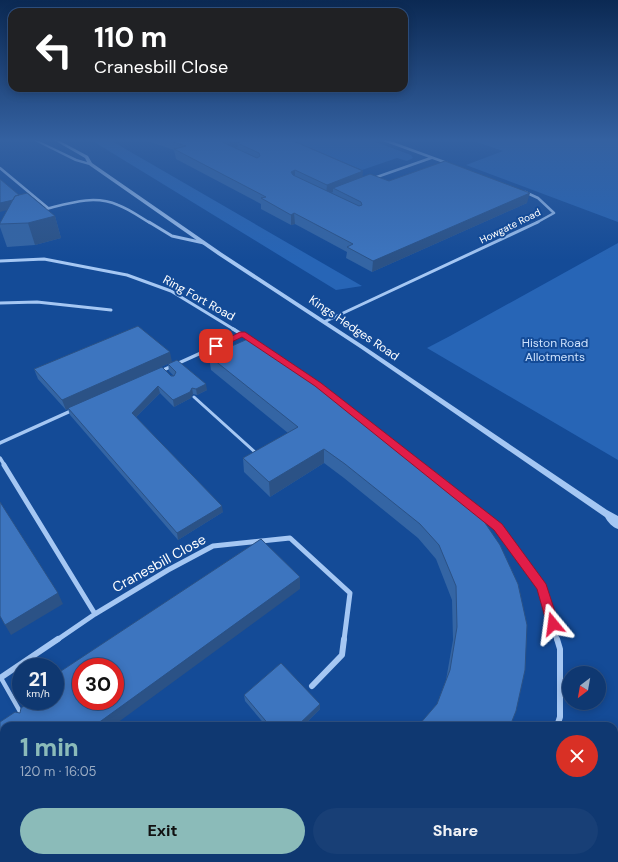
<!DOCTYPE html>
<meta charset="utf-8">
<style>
:root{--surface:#0f3871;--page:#183f76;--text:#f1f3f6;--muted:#9bacc3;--line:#2f5284;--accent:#8bbbb9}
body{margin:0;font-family:"DM Sans",sans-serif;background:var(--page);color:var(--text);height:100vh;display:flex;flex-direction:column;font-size:15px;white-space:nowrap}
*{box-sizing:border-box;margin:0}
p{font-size:13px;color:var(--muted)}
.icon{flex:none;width:22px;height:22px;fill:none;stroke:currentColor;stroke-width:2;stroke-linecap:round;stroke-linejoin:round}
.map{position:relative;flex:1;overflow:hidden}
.sheet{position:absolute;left:0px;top:722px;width:618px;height:140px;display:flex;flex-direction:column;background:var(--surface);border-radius:12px 12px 0 0;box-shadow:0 2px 10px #0003,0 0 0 1px var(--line)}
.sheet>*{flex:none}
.hud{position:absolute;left:8px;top:8px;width:400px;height:84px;border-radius:12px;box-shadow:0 2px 10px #0003,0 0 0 1px var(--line);background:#202124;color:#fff;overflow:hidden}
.needle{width:26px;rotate:211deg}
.buttons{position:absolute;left:562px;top:666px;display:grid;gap:8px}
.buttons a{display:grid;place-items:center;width:44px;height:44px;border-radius:50%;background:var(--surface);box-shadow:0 2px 10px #0003,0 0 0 1px var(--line);font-size:20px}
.speed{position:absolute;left:12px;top:658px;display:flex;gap:8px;font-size:20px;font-weight:700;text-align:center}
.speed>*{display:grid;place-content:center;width:52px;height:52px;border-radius:50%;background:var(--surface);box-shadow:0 2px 10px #0003,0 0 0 1px var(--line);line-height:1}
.speed small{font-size:10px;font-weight:400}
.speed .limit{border:6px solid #d22;background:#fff;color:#111}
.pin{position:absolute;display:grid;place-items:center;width:34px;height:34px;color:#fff;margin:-17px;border-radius:8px;box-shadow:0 2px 6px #0006}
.me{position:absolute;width:44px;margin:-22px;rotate:344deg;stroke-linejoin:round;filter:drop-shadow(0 0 3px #0008)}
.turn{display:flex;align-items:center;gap:14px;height:84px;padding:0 20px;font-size:18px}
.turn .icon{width:52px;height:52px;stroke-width:2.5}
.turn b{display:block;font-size:28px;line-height:34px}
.round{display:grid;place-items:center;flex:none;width:42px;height:42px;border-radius:21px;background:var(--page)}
.summary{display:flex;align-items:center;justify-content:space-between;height:68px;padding:0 20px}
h1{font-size:24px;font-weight:800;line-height:30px;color:var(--accent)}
.action{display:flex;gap:8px;margin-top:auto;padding:8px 20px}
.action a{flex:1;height:46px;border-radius:24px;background:var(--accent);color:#111;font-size:16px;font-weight:800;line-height:46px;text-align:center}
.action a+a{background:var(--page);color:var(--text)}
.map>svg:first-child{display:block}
.green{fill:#2765b6}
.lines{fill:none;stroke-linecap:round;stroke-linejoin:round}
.service-far1{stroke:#a5c7f3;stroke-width:3}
.service{stroke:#a5c7f3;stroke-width:4.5}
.minor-far4{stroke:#a5c7f3;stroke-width:2.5}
.minor-far3{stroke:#a5c7f3;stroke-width:3}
.minor-far2{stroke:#a5c7f3;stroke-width:3.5}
.minor-far1{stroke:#a5c7f3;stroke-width:5}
.minor{stroke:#a5c7f3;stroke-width:6}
.tertiary{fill:#a5c7f3;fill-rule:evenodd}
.wall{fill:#3465a4}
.shaded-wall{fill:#2b5286}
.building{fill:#3d75bf;stroke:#2b5286;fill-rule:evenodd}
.route{fill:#e11d48;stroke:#92132f}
.labels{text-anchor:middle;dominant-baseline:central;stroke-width:4;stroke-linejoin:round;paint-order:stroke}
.far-street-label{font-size:10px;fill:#fff;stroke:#144b97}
.street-label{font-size:12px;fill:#fff;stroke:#144b97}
.park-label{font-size:12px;fill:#cde2fd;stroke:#144b97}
.near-street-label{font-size:14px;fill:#fff;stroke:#144b97}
</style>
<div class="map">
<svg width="618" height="862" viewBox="0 0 618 862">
<rect width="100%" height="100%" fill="#144b97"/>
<path class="green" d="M91,140H110L362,286L336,290Z
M292,140H370L411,155L413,158L407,161L397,158L362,170Z
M471,140H618V222L466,165L503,151Z
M618,243V460L427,348L450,336Z"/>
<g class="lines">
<path class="service-far1" d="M194,397L257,454"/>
<path class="service" d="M1,678L22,715"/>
<path class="minor-far4" d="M384,140L447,163
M0,168L48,208
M374,178L431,158
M525,192L538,198L554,213L536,223
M42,210C67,204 93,194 118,205C129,209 140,217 150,223"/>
<path class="minor-far3" d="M149,222L172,236L204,243
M0,261L44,259L127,275L171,291L235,330
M0,303L37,302L111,310
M324,322L538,222"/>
<path class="minor-far2" d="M233,329L253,341
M264,348L318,384L359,417
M161,371L243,334
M0,443L73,410
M0,458L5,466"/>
<path class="minor-far1" d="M4,465L95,614L57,640
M444,484L498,527L542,588L557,640
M95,614L168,570L213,546L290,538L350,593L344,640"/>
<path class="minor" d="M0,678L58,639
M312,686L342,655L344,639
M557,726L560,717V649L557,639
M469,862L472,858"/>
<path class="tertiary" d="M33,140H37L77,159L87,162L85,158L54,140H58L88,156L92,163L222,253L364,346L607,510L618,516V529C613,528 607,521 605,517L360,348L218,255L89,165L75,161Z"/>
</g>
<path class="wall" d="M145,140H291L362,177L527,203L372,272L346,258L347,252L295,224L291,225L261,209V204L176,159L174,150Z
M19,195L55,216L61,238L35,245L7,247L0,227V223Z
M209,356L447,488L500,545L437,704L446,680L453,640L452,600L436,559L418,538L344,478L324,463L270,497L244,472L243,458L288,433L211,370Z
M172,362L149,372L174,376L169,371L168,364L207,390L197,395L193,394L191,398L174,407L160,393L136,417L223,512L178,540L70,415L68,409L66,410L38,379L34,369Z
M244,695L320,704V709L303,726H266L245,701Z"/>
<path class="shaded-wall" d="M230,140H262L237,143L238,147L230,149Z
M295,170V180L291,172Z
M363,171L362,181L333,188V192L326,195L327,185Z
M530,193L527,203L372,272L373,261Z
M21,198L24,205L0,212V203Z
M294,213L295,224L291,225V215Z
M55,216L61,238L35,245L28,223Z
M170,352L172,362L66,410L62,400Z
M206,384L207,390L197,395L196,389Z
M158,386L160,393L134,419L132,413Z
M192,388L193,394L191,398L174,407L173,400Z
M324,449V463L270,497L269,482Z
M449,482L446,496L444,485Z
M222,506L223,512L178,540L177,533Z
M300,577V589L113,726H94Z
M58,593L63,604L11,635L5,625Z
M320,704V709L303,726H297Z
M367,858H374L370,862H364Z"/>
<path class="building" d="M168,140H218L257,158L260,156L259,153L237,143L249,140H291L363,171L327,185L295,170L291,172L293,175L359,206L362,205L361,202L333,188L370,174L389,181L445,161L530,193L373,261L347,247L353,244L294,213L291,215L261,198L266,197L174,149L186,146Z
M0,179L19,195L15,196L13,200L0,203Z
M27,193L55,216L28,223L0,224V223L15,196Z
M138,326L170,352L62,400L34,369Z
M250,338L449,482L444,485L481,517L500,545L518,584L527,625L525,670L516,711L510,726H418L437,704L450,670L457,627L456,586L439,545L420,524L345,464L324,449L269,482L243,458L298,427L209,356Z
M177,360L206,384L196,389L192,388L190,392L173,400L158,386L132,413L222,506L177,533L68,408L162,367L171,376H174L176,372L168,364Z
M0,502L58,593L5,625L0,616Z
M261,539L300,577L94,726H4V765L0,757V722L15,712L20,713L21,708L28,703L26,701H55V675ZM81,667H115V701H81Z
M281,663L320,704L297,726H270L244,695Z
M228,858H367L364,862H224Z"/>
<linearGradient id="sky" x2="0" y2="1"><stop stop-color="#0b2953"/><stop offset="0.54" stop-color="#3461a1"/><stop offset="1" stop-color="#3461a1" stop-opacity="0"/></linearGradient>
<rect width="618" height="260" fill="url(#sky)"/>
<path class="route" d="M240,332H245L321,383L502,524L546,584L559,624L557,628L553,630L548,628L537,589L494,530L315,386L242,337L219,348L213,346Z"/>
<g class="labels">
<g class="far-street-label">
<text transform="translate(510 226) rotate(-26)">Howgate Road</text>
</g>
<g class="street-label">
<text transform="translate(199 298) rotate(29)">Ring Fort Road</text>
<text transform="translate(354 328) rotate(34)">Kings Hedges Road</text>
</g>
<g class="park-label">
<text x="555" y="343">Histon Road<tspan x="555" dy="14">Allotments</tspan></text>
</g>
<g class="near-street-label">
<text transform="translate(159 563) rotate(-29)">Cranesbill Close</text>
</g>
</g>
</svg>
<div class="buttons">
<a><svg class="needle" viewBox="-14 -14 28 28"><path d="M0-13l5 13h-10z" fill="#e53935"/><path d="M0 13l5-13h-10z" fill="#9bacc3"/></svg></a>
</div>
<div class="speed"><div>21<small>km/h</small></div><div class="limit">30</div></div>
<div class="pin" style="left:216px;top:346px;background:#d93025"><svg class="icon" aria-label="arrive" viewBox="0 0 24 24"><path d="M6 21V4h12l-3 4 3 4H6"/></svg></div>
<svg class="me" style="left:553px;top:624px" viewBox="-20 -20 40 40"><path d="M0-17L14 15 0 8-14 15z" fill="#e11d48" stroke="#fff" stroke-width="4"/></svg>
<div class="hud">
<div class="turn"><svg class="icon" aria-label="left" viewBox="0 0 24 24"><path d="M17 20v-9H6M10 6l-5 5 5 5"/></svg><div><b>110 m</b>Cranesbill Close</div></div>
</div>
<section class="sheet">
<div class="summary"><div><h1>1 min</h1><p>120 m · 16:05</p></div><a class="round" style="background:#d93025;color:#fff"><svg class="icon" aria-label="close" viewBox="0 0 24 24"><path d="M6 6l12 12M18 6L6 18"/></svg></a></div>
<div class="action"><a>Exit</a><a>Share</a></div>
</section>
</div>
